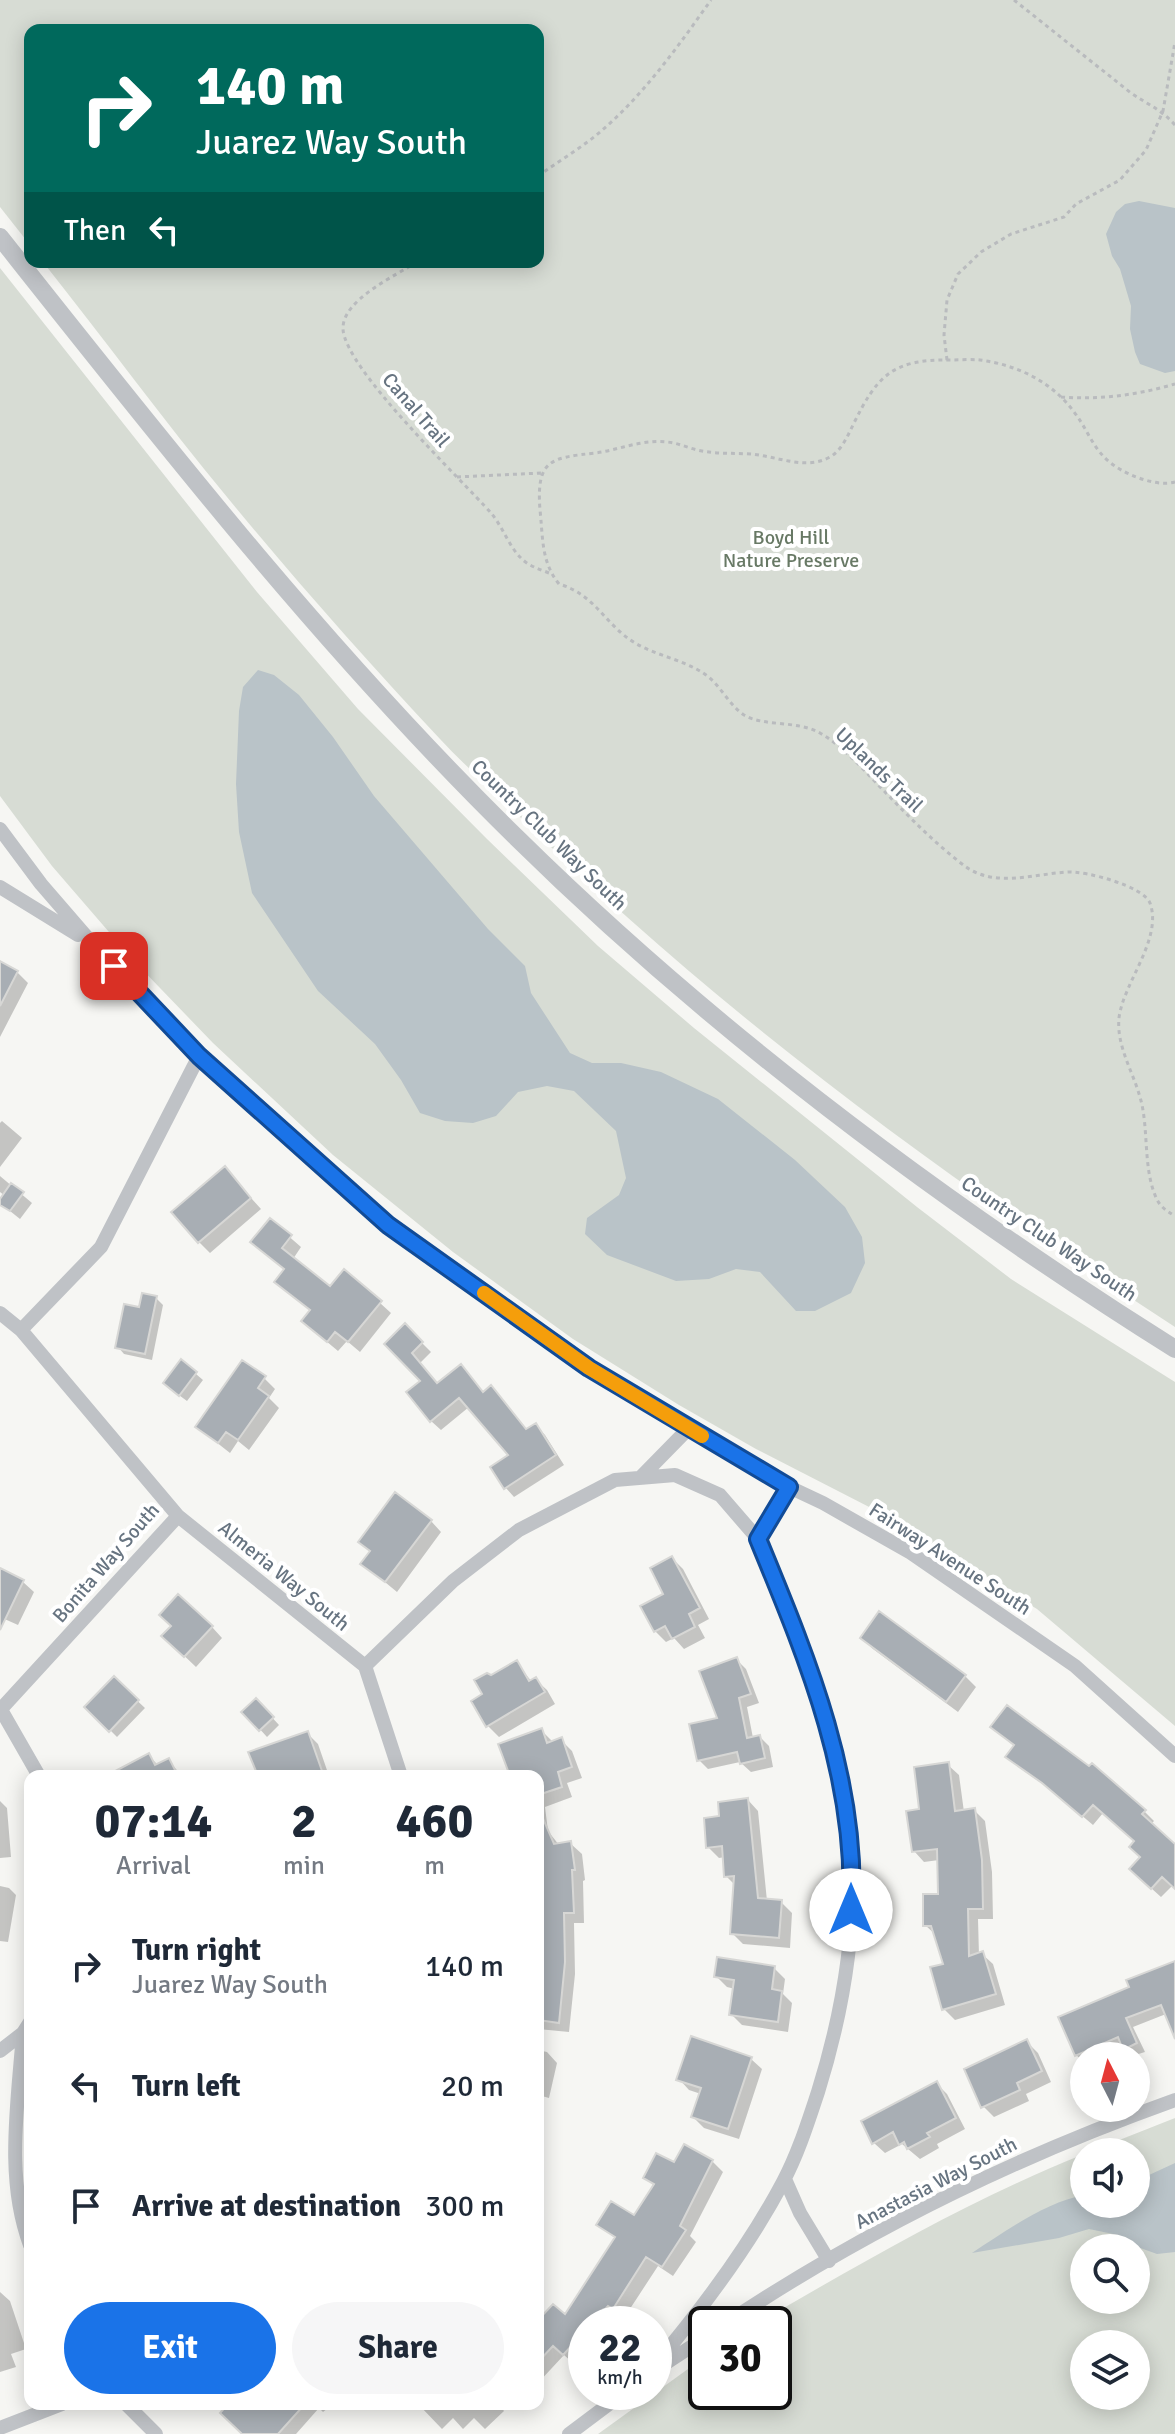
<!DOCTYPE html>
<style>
:root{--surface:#fff;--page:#f6f6f7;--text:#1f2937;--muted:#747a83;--accent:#1a73e8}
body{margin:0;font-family:Signika,sans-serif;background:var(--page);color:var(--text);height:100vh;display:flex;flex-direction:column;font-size:30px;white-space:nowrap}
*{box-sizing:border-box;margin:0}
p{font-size:26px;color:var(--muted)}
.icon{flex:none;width:44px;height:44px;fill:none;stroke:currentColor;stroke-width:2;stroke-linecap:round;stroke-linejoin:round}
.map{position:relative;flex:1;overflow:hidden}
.sheet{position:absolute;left:24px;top:1770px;width:520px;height:640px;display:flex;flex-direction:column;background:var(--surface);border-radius:16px;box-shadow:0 4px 20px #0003}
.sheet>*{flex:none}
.banner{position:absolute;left:24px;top:24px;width:520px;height:244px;border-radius:16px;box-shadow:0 4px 20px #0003;background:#00695c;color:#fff;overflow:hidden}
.needle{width:52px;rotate:354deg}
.buttons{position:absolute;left:1070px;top:2042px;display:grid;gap:16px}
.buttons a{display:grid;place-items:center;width:80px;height:80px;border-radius:50%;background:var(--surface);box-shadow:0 4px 20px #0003;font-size:40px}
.speed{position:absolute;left:568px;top:2306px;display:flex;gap:16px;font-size:40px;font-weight:700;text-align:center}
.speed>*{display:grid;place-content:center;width:104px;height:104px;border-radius:50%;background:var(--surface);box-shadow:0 4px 20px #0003;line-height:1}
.speed small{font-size:20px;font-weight:400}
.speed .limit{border:4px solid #111;border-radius:12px;background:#fff;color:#111}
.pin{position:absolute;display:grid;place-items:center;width:68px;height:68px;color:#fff;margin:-34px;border-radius:16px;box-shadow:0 4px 12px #0006}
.me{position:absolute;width:88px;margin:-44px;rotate:0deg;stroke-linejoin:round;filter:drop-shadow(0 0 6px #0008)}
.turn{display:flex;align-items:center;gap:28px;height:168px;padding:0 40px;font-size:36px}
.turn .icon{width:104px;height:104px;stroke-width:2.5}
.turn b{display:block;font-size:56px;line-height:68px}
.then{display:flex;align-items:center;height:76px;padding:0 40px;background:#0003;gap:16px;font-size:30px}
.eta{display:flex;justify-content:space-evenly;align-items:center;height:136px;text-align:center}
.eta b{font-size:48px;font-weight:700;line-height:56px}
.cta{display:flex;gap:16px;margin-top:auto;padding:16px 40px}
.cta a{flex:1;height:92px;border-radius:48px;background:var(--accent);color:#fff;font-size:32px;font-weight:700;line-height:92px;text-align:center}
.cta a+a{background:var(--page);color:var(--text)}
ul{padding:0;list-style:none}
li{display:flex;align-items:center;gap:24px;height:120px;padding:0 40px}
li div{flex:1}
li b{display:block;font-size:30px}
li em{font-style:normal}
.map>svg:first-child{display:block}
.green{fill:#d7dcd4;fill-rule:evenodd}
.water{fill:#b9c3c8}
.shadow{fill:#0003}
.building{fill:#a8aeb4;stroke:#d7d7d5;stroke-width:2}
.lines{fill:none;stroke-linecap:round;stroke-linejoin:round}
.path{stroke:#b9bbbe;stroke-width:3;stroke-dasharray:4 4;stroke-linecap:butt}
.minor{stroke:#bfc2c6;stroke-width:14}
.tertiary{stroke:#bfc2c6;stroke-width:18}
.route-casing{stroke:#114b97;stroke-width:20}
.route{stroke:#1a73e8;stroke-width:14}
.slow{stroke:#f59e0b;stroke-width:14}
.labels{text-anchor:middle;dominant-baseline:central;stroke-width:8;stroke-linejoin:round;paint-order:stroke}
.street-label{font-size:20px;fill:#677481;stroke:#fff}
.park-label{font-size:20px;fill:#687965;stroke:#fff}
</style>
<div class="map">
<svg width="1175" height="2434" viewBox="0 0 1175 2434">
<rect width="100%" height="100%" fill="#f6f6f3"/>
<path class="green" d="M0,0H1175V1327C939,1174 720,1013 519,816C493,790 465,766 440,739C367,661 295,580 227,497C164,421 105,340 43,262H538V30H30V245L0,207Z
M0,268L257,592L358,709L487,839L598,946L694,1028L917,1207L1011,1279L1175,1382V1726L1037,1609L875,1510L756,1449L679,1405L573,1339L453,1252L333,1155L213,1043L134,961L52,866L0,796Z
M1175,2118V2434H598L706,2356V2392H774V2324H756C863,2262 969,2200 1084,2154V2204H1136V2152H1089ZM1084,2248H1136V2300H1084ZM1084,2344H1136V2396H1084Z"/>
<path class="water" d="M1139,201L1175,208V371L1165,373L1140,364L1135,352L1130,329L1131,306L1120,269L1112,256L1106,234L1116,212L1125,204Z
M258,670L274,675L299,695L333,737L374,796L488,929L525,966L531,993L570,1053L592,1063H621L661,1072L718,1099L795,1160L845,1207L862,1237L865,1263L851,1293L815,1311H796L760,1272L736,1269L709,1279L676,1281L607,1255L585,1234L587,1218L619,1195L626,1178L616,1131L574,1091L547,1086L518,1092L496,1116L473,1123L445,1121L420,1113L401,1080L375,1044L318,991L252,893L239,832L236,784L239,711L243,687Z
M1175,2163V2252L1157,2254L1132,2245L1118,2235L1089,2229L1059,2238L972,2253C1004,2232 1046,2202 1084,2195V2204H1136V2181Z"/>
<path class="shadow" d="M0,963L17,972L28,983L0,1037Z
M2,1121L22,1138L0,1167V1123Z
M0,1176L32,1203L20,1219L0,1203L5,1196L0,1192Z
M235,1180L261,1209L210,1253L199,1242Z
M270,1220L301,1247L293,1259L331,1288L380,1303L391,1313L360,1352L347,1341L338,1351L314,1331L312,1311L287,1292L285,1270L253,1242Z
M156,1298L163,1305L152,1360L124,1354L118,1347L141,1309Z
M405,1326L431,1352L420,1363L438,1385L484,1394L527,1431L536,1425L545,1435L564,1465L514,1497L505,1487L511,1456L469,1407L441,1430L431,1421L423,1381L387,1344Z
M182,1362L203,1380L187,1401L172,1390Z
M264,1378L275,1389L269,1398L279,1408L249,1450L238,1441L230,1453L197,1427Z
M431,1521L441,1532L397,1592L363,1564L371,1553L360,1542Z
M672,1558L683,1569L709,1619L698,1625L705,1638L684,1649L674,1638L666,1642L655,1631Z
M0,1571L23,1582L34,1592L18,1625L0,1617Z
M212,1627L222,1638L196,1667L175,1647Z
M862,1638L965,1676L976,1687L958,1712L873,1649Z
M736,1659L746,1669L759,1703L747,1707L753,1738L760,1737L769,1746L773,1767L751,1772L740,1762L708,1769L699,1760L720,1720Z
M516,1662L532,1682L536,1680L547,1690L555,1704L499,1737L488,1726L474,1702L485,1695L491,1678Z
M114,1679L145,1708L117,1737L87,1707Z
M256,1700L279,1725L267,1737L244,1712Z
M992,1727L1090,1769L1144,1811L1154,1821L1151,1824L1175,1847V1887L1173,1885L1161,1897L1141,1879L1142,1857L1136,1842L1103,1813L1093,1825L1054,1792L1017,1766L1008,1757L1015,1747Z
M541,1730L552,1741L561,1740L572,1751L582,1778L567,1783L572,1797L545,1807L548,1831L559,1845L571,1844L582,1854L585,1880L583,1881L584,1923H574L575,1974L569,2032L538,2029V1776H512Z
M307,1733L318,1744L329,1776H261Z
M149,1756L159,1766L169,1761L182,1776H128Z
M948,1765L959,1775L964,1812L974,1810L985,1821L992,1872L993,1919H978L979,1955L982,1954L993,1964L1005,2005L955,2020L944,2009L945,1965L937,1936L925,1925L940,1896L939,1860L924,1862L914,1851L922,1811Z
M748,1800L758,1811L767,1901L781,1902L792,1913L790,1948L743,1944L732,1933L735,1885L726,1876L725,1857L719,1858L708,1847L721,1818Z
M0,1801L7,1808L11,1857L0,1858Z
M0,1886L9,1888L16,1895L8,1942L0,1941Z
M1175,1963V2031L1166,2014L1133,2027L1145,2052L1132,2056L1124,2047L1102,2056H1084V2062L1076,2055L1132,1989Z
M774,1968L785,1979L783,1994L792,2003L788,2032L742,2025L731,2014L735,1989L727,1987L716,1976Z
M1027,2042L1038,2053L1051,2082L1026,2094L1029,2101L994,2117L983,2106Z
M538,2050L547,2052L557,2063L549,2098L538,2095Z
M751,2059L762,2069L739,2139L704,2128L693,2117L701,2094L689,2090L679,2079Z
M936,2083L947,2094L965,2129L937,2144L939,2148L920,2159L902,2144L885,2153L874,2143Z
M712,2161L723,2172L690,2236L696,2242L673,2276L658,2266L624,2318L619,2315L611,2324H586V2351L574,2364L564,2355L538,2383V2323L566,2318L616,2239L598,2224L634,2218L654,2186L646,2178L675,2165Z
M0,2292L10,2301L26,2349L11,2354L16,2367L0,2372Z
M231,2404H333L323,2412L319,2408L296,2434H244Z
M418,2404H499L504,2411L485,2429L474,2418L463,2429L453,2418L442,2429Z"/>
<path class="building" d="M0,961L18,971L0,1006Z
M225,1166L251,1198L198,1243L171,1212Z
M11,1183L24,1192L10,1211L0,1205V1199Z
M270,1218L292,1235L282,1248L330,1286L344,1269L382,1301L348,1342L335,1332L327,1342L301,1321L310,1310L274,1282L284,1269L250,1242Z
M142,1293L157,1296L145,1354L115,1348L124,1304L139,1307Z
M405,1323L423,1342L412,1353L437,1383L461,1364L483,1392L491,1385L526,1429L536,1423L556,1455L504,1489L490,1467L508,1455L459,1398L430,1422L406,1392L420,1381L384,1344Z
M181,1359L197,1372L179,1396L163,1383Z
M242,1360L266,1376L258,1388L269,1396L238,1440L226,1432L218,1443L195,1427Z
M395,1492L432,1520L385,1582L360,1564L370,1551L358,1542Z
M672,1556L700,1608L689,1614L695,1627L672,1639L665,1626L654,1632L640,1606L663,1594L650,1568Z
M0,1568L24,1580L0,1630Z
M178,1594L213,1626L184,1657L161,1636L171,1626L159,1615Z
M879,1611L966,1675L946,1702L860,1638Z
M737,1657L751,1694L739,1698L747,1738L760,1735L765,1758L740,1764L737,1752L697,1761L689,1724L717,1718L699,1671Z
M517,1660L529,1681L536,1677L545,1692L486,1727L471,1701L482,1694L474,1680L487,1673L491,1675Z
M114,1676L139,1700L109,1732L84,1707Z
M256,1698L274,1717L259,1731L241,1712Z
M1007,1705L1089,1766L1092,1763L1146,1810L1142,1814L1175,1844V1889L1162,1877L1151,1889L1129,1869L1140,1857L1129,1847L1134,1841L1093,1805L1082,1817L1042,1783L1005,1757L1014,1745L990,1727Z
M542,1728L547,1743L562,1737L572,1767L558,1772L562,1787L538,1795V1776H510L498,1744Z
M308,1731L322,1771L307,1776H258L248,1752Z
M149,1753L155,1765L169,1758L178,1776H106Z
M949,1762L955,1811L975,1808L982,1860L983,1909H968L969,1956L983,1951L996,1994L942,2010L930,1967L943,1964L931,1926H923V1894H938L937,1849L912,1852L906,1811L919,1809L914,1767Z
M748,1798L758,1898L782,1900L779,1938L730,1934L734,1876L724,1877L722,1846L706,1848L704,1818L719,1816L718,1802Z
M538,1807L554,1844L571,1841L575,1870H572L574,1913H564L565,1962L559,2023L538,2020Z
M717,1957L775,1966L772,1989L782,1991L778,2022L729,2015L734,1980L714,1977Z
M1175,1961V2039L1161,2005L1126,2018L1137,2043L1123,2050L1118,2037L1075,2056L1058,2017L1129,1987L1126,1980Z
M691,2036L752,2057L728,2129L691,2117L701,2088L676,2080Z
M1027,2039L1042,2071L1017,2083L1020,2090L981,2108L964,2069Z
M937,2081L956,2118L927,2133L930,2137L907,2149L904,2142L899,2145L893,2132L872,2144L861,2121Z
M684,2144L713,2160L680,2226L686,2230L662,2267L646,2257L613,2309L608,2306L591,2324H586V2330L563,2355L553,2346L538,2362V2320L553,2304L565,2314L615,2237L596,2225L611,2201L634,2215L654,2184L643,2178L656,2153L674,2162Z
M228,2404H305L278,2434H242L220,2413Z"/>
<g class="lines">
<path class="path" d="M1014,0L1131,93C1147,104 1162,110 1175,125
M538,176C556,163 576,151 594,137C640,100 677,48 711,0
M417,262C395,276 342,300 343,329C345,369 461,479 491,513C503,527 509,547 522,559C529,566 539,569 549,573
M947,360L944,335L947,300L958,274L981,252L1011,234L1064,217L1076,204L1120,180L1146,150L1163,111L1175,42
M1061,397C1100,400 1137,395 1175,384
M457,477L541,473
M1175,482C1164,485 1150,482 1139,478C1087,459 1096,432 1062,398C1040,376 1010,364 980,360C971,359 960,360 950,360C892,359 877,376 853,425C847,437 841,452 828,458C804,470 776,456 751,454C734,453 718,454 702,451C690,449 679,443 667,442C642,439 619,450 595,453C551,458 536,459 540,510C543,537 541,562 559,584C596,595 605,625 635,643C657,656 685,660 706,675C721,686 729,705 744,715C764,727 797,720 820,733C846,748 866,773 887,794C911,819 935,843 962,864C993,889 1032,874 1068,872C1086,871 1143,886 1150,903C1163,939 1123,983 1119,1018C1116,1048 1136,1076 1142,1105C1148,1133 1144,1168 1155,1195C1159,1206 1165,1210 1175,1216"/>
<path class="minor" d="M0,829L41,884L92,943L199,1056L388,1225L589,1368L789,1487L823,1503L911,1553L1075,1666L1175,1756
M0,887L78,935
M0,1313L21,1330L178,1516L365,1666L401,1776
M21,1330L101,1247L199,1056
M640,1478L689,1428
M365,1666L453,1581L519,1530L615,1480L675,1475L720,1495L758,1539
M0,1708L39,1776
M1,1709L178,1516
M30,2022L23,2033C18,2103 5,2178 30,2245
M0,2051L23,2033
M785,2179L800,2213L829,2261
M725,2324C864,2231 1018,2156 1175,2100
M654,2366C702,2309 748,2248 783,2182C798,2154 808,2122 818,2092C847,1999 862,1901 846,1804C830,1711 793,1625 758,1539L789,1487
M660,2367L706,2337
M126,2404L156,2434
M0,2428L62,2404
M569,2434L625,2392"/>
<path class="tertiary" d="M0,237C164,444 328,653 517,838C715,1033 940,1201 1175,1349"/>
</g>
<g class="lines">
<g class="route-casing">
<path id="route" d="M114,966L199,1056L388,1225L589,1368L789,1487L758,1539C807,1658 858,1779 851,1910"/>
</g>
<use href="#route" class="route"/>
<path class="slow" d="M484,1293L589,1368L702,1436"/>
</g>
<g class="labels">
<g class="street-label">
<text transform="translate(416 410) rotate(49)">Canal Trail</text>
<text transform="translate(879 770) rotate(44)">Uplands Trail</text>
<text transform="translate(549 835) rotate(44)">Country Club Way South</text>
<text transform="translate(1049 1239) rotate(34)">Country Club Way South</text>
<text transform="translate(950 1559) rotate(33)">Fairway Avenue South</text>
<text transform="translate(106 1563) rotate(-49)">Bonita Way South</text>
<text transform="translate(284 1576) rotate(39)">Almeria Way South</text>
<text transform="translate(936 2183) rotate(-27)">Anastasia Way South</text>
</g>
<g class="park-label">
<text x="791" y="537">Boyd Hill<tspan x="791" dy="23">Nature Preserve</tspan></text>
</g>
</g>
</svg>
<div class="buttons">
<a><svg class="needle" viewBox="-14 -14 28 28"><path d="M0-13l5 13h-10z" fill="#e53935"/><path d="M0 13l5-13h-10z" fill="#747a83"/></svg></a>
<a><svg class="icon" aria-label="sound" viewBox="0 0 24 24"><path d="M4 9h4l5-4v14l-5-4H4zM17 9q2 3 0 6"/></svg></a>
<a><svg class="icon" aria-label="search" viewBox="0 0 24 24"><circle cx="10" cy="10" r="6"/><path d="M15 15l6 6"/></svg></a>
<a><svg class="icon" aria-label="layers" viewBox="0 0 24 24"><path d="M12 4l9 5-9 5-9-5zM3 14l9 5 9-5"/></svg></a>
</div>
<div class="speed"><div>22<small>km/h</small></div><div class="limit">30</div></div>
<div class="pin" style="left:114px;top:966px;background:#d93025"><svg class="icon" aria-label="arrive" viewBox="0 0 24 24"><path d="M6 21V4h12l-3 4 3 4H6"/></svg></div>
<svg class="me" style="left:851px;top:1910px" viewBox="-20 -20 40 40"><circle r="19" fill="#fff"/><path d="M0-13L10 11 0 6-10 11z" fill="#1a73e8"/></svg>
<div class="banner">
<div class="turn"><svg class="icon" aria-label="right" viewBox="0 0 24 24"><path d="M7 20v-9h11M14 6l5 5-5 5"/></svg><div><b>140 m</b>Juarez Way South</div></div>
<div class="then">Then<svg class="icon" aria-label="left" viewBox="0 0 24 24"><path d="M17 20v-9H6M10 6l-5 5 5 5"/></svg></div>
</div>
<section class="sheet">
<div class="eta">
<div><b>07:14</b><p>Arrival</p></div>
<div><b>2</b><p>min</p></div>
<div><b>460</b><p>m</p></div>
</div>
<ul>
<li><svg class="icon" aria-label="right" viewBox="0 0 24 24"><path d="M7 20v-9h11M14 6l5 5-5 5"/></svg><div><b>Turn right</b><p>Juarez Way South</p></div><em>140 m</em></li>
<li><svg class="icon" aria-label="left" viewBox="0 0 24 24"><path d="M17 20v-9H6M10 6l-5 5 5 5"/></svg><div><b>Turn left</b></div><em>20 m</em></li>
<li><svg class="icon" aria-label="arrive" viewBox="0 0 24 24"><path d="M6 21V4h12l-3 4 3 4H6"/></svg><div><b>Arrive at destination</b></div><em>300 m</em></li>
</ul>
<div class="cta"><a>Exit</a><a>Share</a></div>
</section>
</div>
